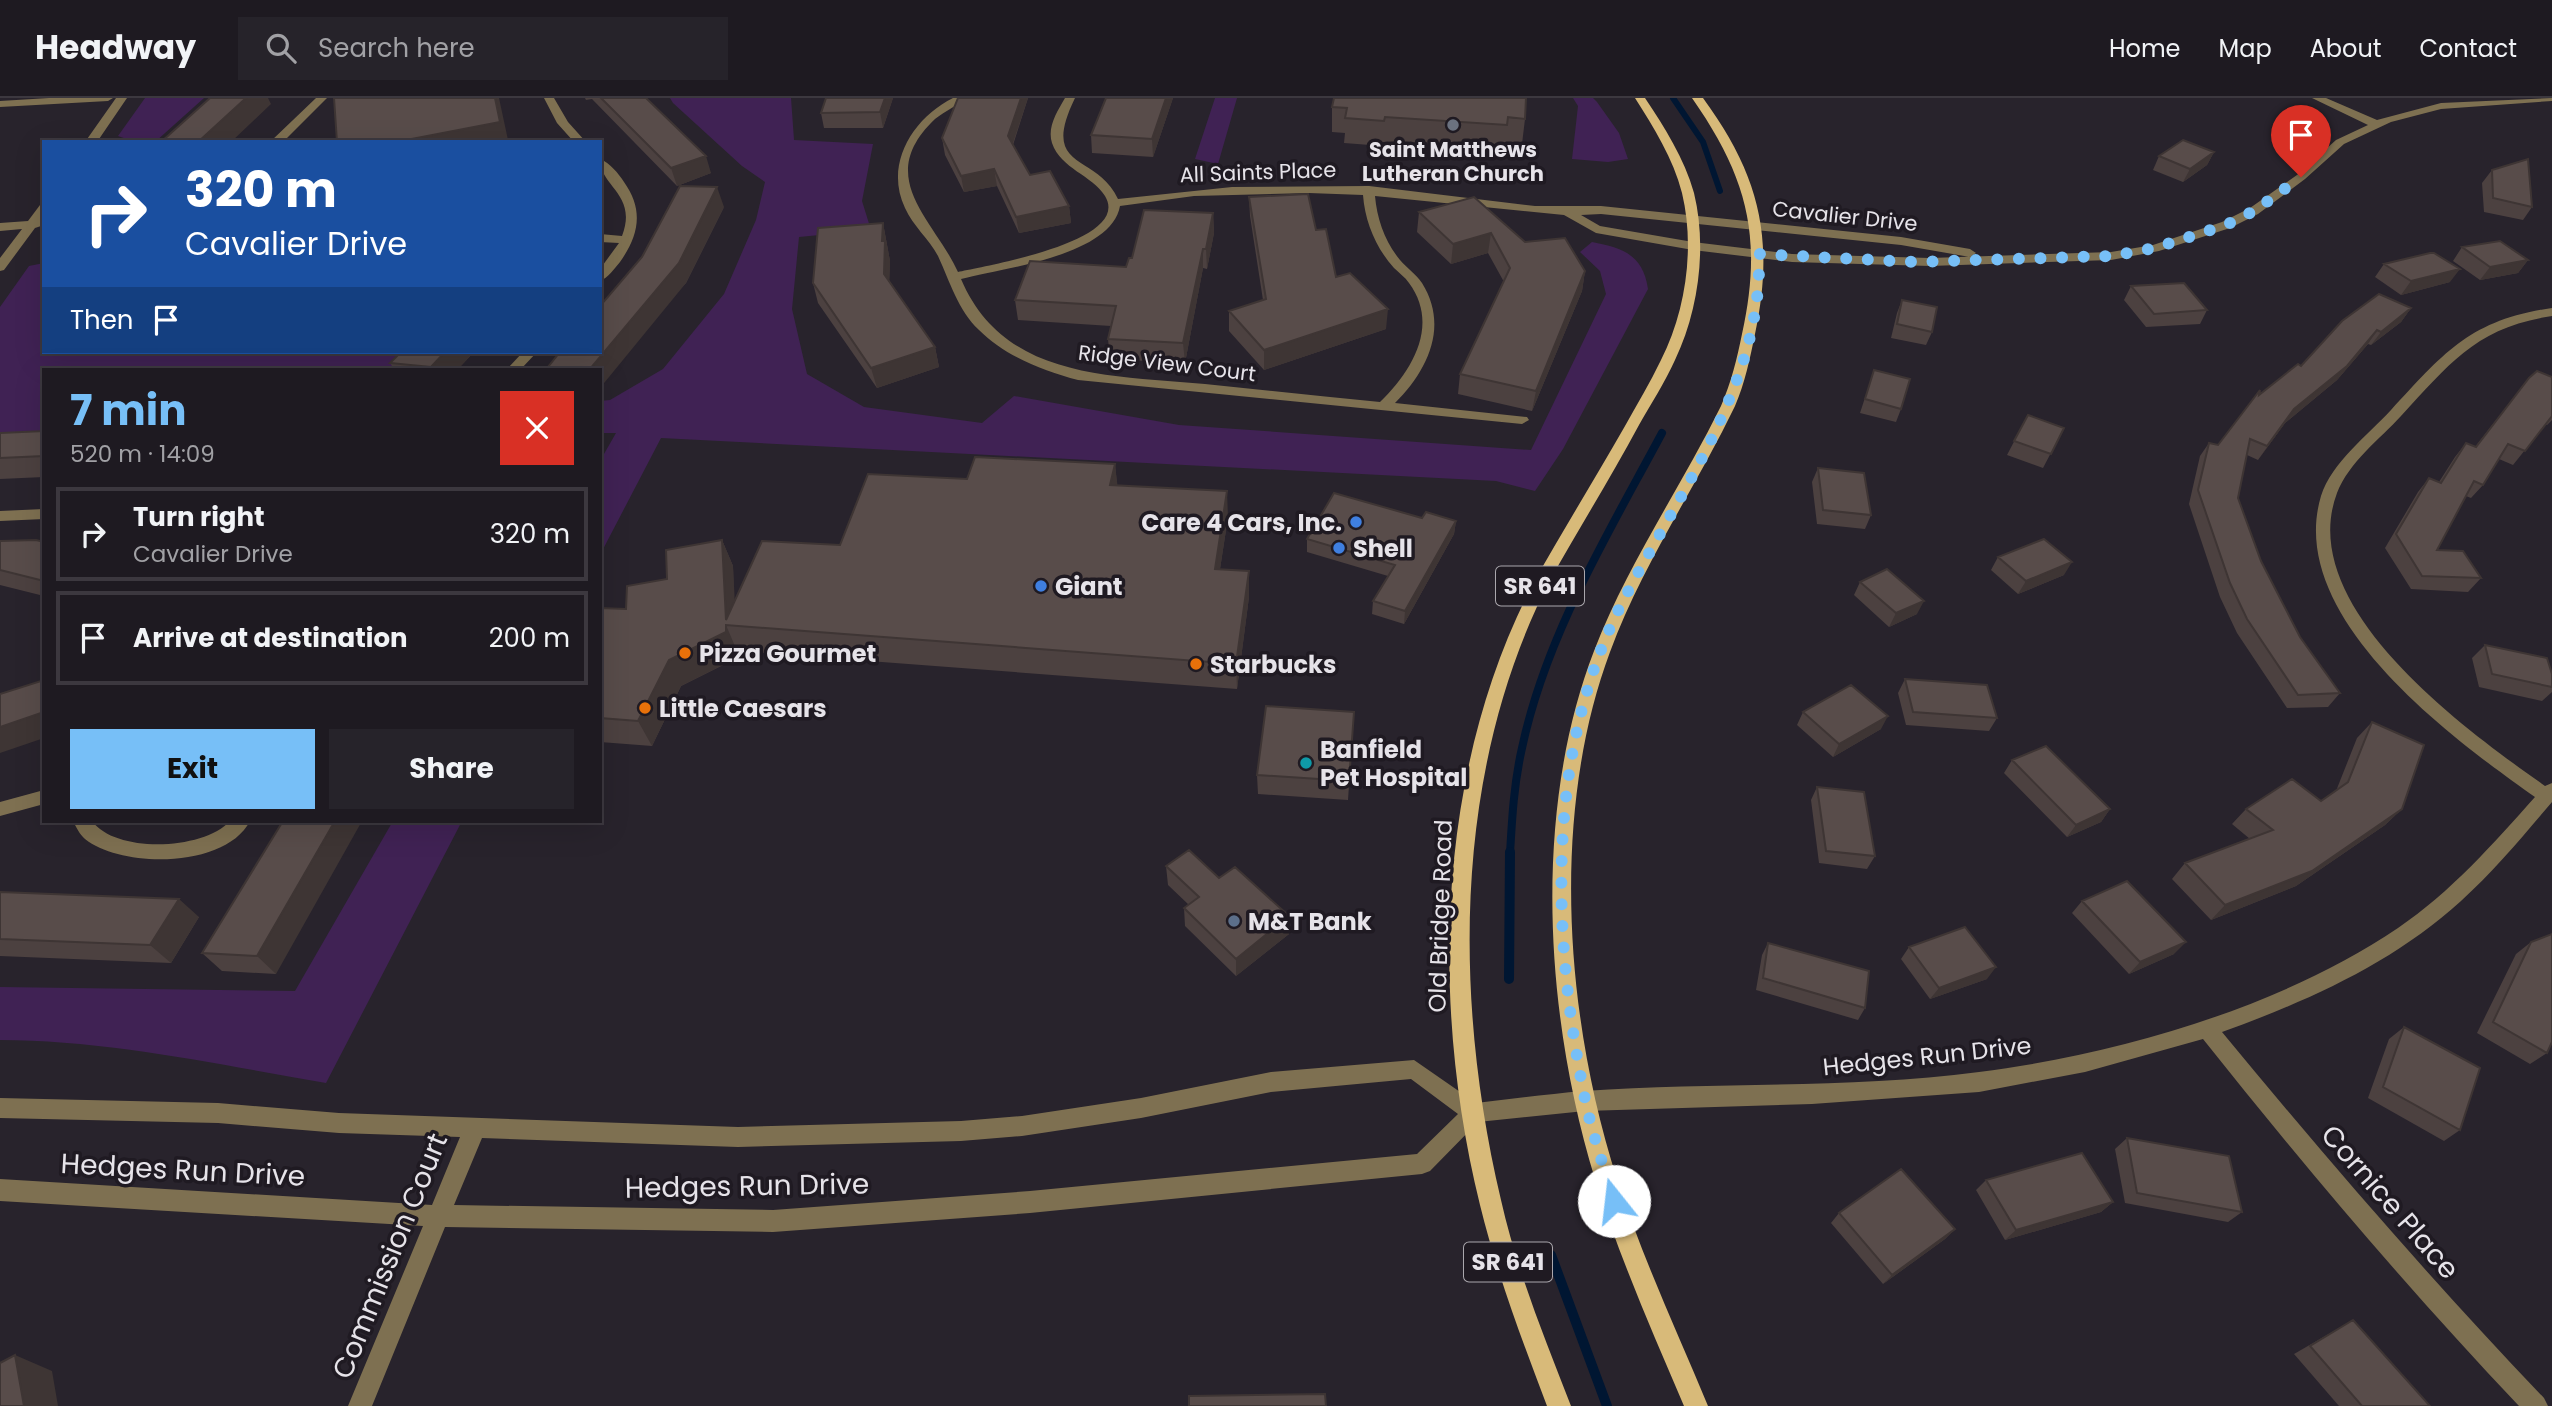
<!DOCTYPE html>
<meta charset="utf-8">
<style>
:root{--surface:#1e1a21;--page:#26232a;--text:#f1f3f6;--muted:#a1a1a5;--line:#3c383f;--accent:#77bff7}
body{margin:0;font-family:Poppins,sans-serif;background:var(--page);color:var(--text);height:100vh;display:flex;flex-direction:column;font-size:26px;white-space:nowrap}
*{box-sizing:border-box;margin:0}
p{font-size:23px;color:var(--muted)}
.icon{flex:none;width:38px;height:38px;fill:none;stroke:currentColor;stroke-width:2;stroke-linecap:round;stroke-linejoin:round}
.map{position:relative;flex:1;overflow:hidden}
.sheet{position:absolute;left:42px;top:270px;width:560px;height:455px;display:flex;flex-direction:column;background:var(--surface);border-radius:0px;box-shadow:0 7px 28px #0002,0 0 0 2px var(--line)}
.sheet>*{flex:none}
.banner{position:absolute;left:42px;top:42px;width:560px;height:214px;border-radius:0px;box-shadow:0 7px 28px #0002,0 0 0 2px var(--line);background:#1a4fa0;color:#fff;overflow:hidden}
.pin{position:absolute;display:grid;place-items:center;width:60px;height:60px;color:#fff;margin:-72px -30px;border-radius:50% 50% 50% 0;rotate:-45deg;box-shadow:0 0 7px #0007}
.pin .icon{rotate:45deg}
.me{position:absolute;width:77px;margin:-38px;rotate:344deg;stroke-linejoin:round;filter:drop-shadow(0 0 5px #0008)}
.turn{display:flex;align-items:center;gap:24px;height:147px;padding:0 28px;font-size:32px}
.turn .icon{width:91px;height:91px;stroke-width:2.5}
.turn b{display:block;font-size:49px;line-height:60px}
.then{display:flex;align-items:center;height:66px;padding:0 28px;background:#0003;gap:14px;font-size:26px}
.round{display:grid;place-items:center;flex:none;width:74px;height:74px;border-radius:0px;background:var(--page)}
.summary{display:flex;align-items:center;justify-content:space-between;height:119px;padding:0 28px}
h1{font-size:42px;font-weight:700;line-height:52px;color:var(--accent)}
.primary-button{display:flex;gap:14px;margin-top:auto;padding:14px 28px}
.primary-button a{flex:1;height:80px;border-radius:0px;background:var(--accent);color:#111;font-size:28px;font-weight:700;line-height:80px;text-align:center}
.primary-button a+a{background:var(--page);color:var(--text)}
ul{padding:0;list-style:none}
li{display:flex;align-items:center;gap:21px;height:94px;margin:0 14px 10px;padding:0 14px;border:4px solid var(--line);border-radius:0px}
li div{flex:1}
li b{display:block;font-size:26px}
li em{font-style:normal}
header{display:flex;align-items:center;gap:42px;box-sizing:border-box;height:98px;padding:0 35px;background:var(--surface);border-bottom:2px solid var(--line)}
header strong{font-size:33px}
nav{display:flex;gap:38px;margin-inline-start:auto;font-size:24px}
.search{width:490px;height:63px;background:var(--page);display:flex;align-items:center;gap:18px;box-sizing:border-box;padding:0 24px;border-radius:0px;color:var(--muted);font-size:26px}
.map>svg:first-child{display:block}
.green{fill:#402254}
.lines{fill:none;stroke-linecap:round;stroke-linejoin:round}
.stream-far2{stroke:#001632;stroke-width:6}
.stream-far1{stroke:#001632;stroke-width:8}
.stream{stroke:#001632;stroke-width:10}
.minor{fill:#7e7051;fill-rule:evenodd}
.major{fill:#d8ba79;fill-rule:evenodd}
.wall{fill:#4c4140}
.shaded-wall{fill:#3e3534}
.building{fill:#584c4a;stroke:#3e3534;stroke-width:2}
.route{stroke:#77bff7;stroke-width:12;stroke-dasharray:0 21.6}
.worship-dot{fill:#6b7280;stroke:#1f1a22;stroke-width:2.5}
.shop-dot{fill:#3f7fe0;stroke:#1f1a22;stroke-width:2.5}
.food-dot{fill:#e8710a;stroke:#1f1a22;stroke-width:2.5}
.culture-dot{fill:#0f9aa8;stroke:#1f1a22;stroke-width:2.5}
.service-dot{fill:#5c6f8a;stroke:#1f1a22;stroke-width:2.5}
.labels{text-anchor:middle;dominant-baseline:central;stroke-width:7;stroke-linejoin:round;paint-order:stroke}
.far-poi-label{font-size:21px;font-weight:bold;fill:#e6e3e9;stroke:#1f1a22}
.far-street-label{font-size:21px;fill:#e6e3e9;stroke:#1f1a22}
.shield{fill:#1f1a22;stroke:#aaa7ad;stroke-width:2}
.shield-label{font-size:23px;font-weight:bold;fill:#e6e3e9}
.poi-label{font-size:24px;font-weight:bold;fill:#e6e3e9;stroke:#1f1a22;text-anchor:start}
.street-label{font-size:24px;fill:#e6e3e9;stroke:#1f1a22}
.near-street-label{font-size:28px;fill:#e6e3e9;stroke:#1f1a22}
</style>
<header>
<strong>Headway</strong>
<div class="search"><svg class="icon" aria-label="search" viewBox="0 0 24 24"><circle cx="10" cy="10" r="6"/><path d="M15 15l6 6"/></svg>Search here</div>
<nav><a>Home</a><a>Map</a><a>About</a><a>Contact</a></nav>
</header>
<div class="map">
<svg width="2552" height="1308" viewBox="0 0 2552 1308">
<rect width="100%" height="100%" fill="#28232c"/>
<path class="green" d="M145,0H204L155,44H135L118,38Z
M670,0H791L794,42L873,46L862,103L871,132L799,139L792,211L807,276L864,309L982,325L1014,298L1179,327L1531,352L1606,196L1600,173L1580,154L1592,144C1622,150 1643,156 1648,191L1563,351L1535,393L1496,383L661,340L600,457V363L616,335H600V303L610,302L663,271L724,196L756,122L765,84L742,68L673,5Z
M1215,0H1237L1218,66L1195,61Z
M1573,0H1593L1597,4L1619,35L1628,61L1608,64L1572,61L1578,8Z
M44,165V254H401L391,271H44V339L0,341V209L29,168Z
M393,723H462L326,985C220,967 108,942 0,942V889L295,893Z"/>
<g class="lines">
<path class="stream-far2" d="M1673,0L1703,44L1720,93"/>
<path class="stream-far1" d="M1510,756C1512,720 1514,685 1522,650C1546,537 1608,436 1662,335"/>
<path class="stream" d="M1509,881L1510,754
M1551,1157L1607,1308"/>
<path class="minor" d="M49,0H113L108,3L0,9V3Z
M116,0H127L97,44H85Z
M316,0H327L283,44H270Z
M544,0H554L568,24L586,44H574L557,25Z
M953,0H966C957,8 945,13 935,21C873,80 934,121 958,174C983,168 1133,144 1105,98C1092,77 1061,71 1052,45C1047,29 1057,14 1065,0H1075C1039,74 1096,54 1118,101L1232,89L1369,88L1535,108H1601L1901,139L1970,151L1976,155L1970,159L1901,147L1601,116L1581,117L1600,128L1693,144L1792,156L1930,160L2111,154L2153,147L2222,124L2250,110L2297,77L2336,42L2368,27L2312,0H2326L2377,22L2441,5L2552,0V3L2441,11L2391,24L2344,46L2305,81L2258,116L2230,130L2159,153L2111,162L1930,168L1792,164L1693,152L1596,135L1564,117L1375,98C1377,121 1385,144 1400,162C1407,170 1416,176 1422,185C1449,228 1428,272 1395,305L1527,319L1529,322L1522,326L1078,282C1043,273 1005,258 979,232C958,212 950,184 938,158C929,141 913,128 905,110C884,66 913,20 953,0ZM1309,95L1363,97C1365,124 1376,150 1394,170C1399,175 1405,179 1409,185C1440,227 1412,273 1380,304C1322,298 1263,292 1205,286C1111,277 1004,282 961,181C1003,170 1111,158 1120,108L1194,98Z
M600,61C610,65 618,75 624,84C644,112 639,137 620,164C614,171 608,180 600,183V171L619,145L600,144V136L622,138C638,96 600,89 600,61Z
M44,106V119L41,123L44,127L35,130L4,172L0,173V160L22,131L0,133V125L28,123L40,107Z
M2552,210V218C2477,229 2450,265 2401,318C2380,341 2349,364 2337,395C2294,509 2466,632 2545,688L2552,685V704C2523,738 2494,773 2461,803C2393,865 2308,903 2222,934C2326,1060 2431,1182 2544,1300L2548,1308H2519C2408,1191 2304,1068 2203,941L2085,974L1979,994L1812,1006L1585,1013L1478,1024L1430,1073L1422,1076L1030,1115L773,1134L445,1129L372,1308H348L423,1128L0,1103V1081L432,1107L460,1039L339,1035L218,1025L0,1020V1000L218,1005L339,1015L738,1029L961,1023L1022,1018L1141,1000L1271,974L1414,962L1476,1005C1512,1001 1548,996 1584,993C1716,984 1848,991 1979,974C2120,956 2281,909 2398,830C2451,794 2493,746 2535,699C2450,639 2285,518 2321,398C2332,364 2368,337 2391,312C2445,254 2470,222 2552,210ZM1411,981L1458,1016L1417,1056L1030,1093L773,1112L454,1107L482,1040L738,1049L961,1043L1022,1038L1141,1020L1271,994Z
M523,254H537L521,271H507Z
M44,411V421L0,423V413Z
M44,692V706L0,718V704Z
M73,723H92C116,756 204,752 230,723H250C226,770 123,771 85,741C80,737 76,729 73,723Z"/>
<path class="major" d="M1635,0H1645C1665,30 1684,60 1694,95C1707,148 1699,212 1675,262C1665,284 1651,306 1639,327C1611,379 1580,429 1551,480C1453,669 1453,899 1501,1102C1517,1173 1545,1241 1571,1308H1547C1522,1242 1497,1176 1480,1107C1430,904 1436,668 1536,480C1565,429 1596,379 1625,328C1637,306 1650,285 1661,262C1686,213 1695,149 1682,95C1673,60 1654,30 1635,0Z
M1692,0H1703C1760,78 1775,141 1755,236C1750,260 1745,285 1735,308C1695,391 1642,467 1610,554C1550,715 1565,919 1617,1081C1642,1159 1677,1233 1708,1308H1684C1652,1233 1619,1158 1595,1081C1545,918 1532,714 1594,553C1627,467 1680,391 1721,308C1731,285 1737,261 1742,236C1763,140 1748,80 1692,0Z"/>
</g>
<path class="wall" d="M585,0H646L711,75L677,88L592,1L586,2Z
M826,0H893L883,30H824L821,15Z
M958,0H1028L1013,47L1030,77L1069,108L1071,125L1019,135L997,88L964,94L945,57L942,40Z
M1106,0H1173L1153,59L1092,55L1091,37Z
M1332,9L1525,21L1522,46L1505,45L1504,52L1383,44V48L1344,45L1345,35L1332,34Z
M2214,54L2207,67L2183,84L2153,72L2159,58Z
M2492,72L2532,109L2523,122L2484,114L2482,85Z
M1249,99L1316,132L1336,179L1386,231L1264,272L1229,233V213L1263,202L1250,118Z
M724,109L686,185L600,271H549L548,269Z
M1419,114L1525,144L1585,173L1582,193L1532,313L1458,296L1460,276L1504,184L1488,155L1451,166L1417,134Z
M1213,115L1214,135L1207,171L1203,170L1185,265L1110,261L1108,241L1111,228L1018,222L1015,202L1126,169L1132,160Z
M883,125L890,163L889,184L935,249L939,269L877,290L818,205L813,185Z
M2462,149L2528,162L2518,175L2480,182L2453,163Z
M2384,166L2450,184L2401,197L2375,179Z
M2131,188L2207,212L2200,226L2146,229L2124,202Z
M1902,202L1932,234L1926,247L1891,240L1897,215Z
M2411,210L2401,224L2371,247L2368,246L2337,282L2285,325L2258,362L2247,357L2238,400L2261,463L2300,539L2340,595L2328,609L2287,610L2237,535L2220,499L2189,406L2200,358L2209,345L2218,347L2259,297L2301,268Z
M474,254L458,271H394L390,265Z
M1874,272L1901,311L1896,324L1860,315Z
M2552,279V322L2547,327H2545L2513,367L2499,361L2483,387L2471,400L2466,398L2437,452L2481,480L2468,494L2411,491L2385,450L2418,394L2429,380L2439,384L2455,359L2466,345L2475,349L2518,294Z
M2028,317L2064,330L2043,370L2007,357Z
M44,333V379L0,381V335Z
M1115,366L1117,387L1228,419L1220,471L1249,473V499L1237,591L737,553V560L681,588L652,648L600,644V510L626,511L667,481L722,442L733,468L734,503L967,381Z
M1818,370L1871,417L1865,431L1817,426L1812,384Z
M1422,420L1456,423L1454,436L1404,526L1372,516L1373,503L1388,478L1307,454V441Z
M0,443L44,444V498L0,487Z
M1998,459L2064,477L2018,496L1991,472Z
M1860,484L1917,516L1889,529L1854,497Z
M2485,547L2552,576V594L2542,603L2479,589L2472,560Z
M1905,581L1997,620L1989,633L1906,627L1898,595Z
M1354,614L1348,702L1258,696L1257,677Z
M1803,614L1881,631L1833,659L1797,627Z
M2372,624L2402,711L2385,727L2296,788L2211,822L2172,781L2185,765L2250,741L2232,726L2246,711L2321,703L2336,693L2357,640Z
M2012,662L2110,711L2101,724L2067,739L2004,675Z
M1817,689L1875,758L1867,771L1819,765L1811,702Z
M283,723L276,876L222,873L202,855Z
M1166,768L1219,780L1289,818V836L1236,878L1185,828L1184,810L1189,807L1168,787Z
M0,794L199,819L171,865L0,858Z
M2082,803L2174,856L2129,876L2072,815Z
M2531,844L2547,955L2530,966L2477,935L2516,856Z
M1768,845L1865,910L1858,922L1756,892L1762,857Z
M1909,849L1987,881L1930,901L1901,861Z
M2404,929L2460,1032L2444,1043L2368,1000L2389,941Z
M2127,1040L2242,1114L2228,1124L2125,1105L2115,1051Z
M1986,1082L2113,1104L2101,1114L2005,1142L1976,1092Z
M1839,1115L1955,1131L1945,1141L1883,1186L1831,1125Z
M2353,1222L2430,1308H2339L2294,1256Z"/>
<path class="shaded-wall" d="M246,0H268L271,6L231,44H198Z
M495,0H499L508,42L499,44H396Z
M885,0H893L883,30L880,14Z
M1021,0H1028L1010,54L1008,38Z
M1166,0H1173L1153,59L1152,41Z
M2214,54L2207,67L2183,84L2190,71Z
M706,58L711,75L677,88L671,70Z
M994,71L997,88L964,94L961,78Z
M717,89L724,109L686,185L600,290V271H590Z
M1069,108L1071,125L1019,135L1016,119Z
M1213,115L1214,135L1207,171L1206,151Z
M883,125L890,163L889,196L884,176L882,143Z
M1491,135L1488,155L1451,166L1453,146Z
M1203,151V170L1185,265L1183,245Z
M2528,162L2518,175L2480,182L2490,169Z
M2460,171L2450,184L2401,197L2411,183Z
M1585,173L1582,193L1532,313L1536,293Z
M2411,210L2401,224L2371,247L2381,234Z
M1388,211L1386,231L1264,272V252Z
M2377,232L2368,246L2337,282L2285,325L2258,362L2294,311Z
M935,249L939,269L877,290L871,270Z
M445,254H474L458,271H432L431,269Z
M1115,366L1118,392L1110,387Z
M1227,393L1228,419L1216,497L1215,471Z
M1456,423L1454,436L1404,526L1405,513Z
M722,442L733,468L736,528L726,522Z
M2072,464L2064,477L2018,496L2026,483Z
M1249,473V499L1237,591L1236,566Z
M1924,503L1917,516L1889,529L1896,515Z
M726,527L737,553V560L681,588L652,648L638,623L669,562Z
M44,614V640L0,655V629Z
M1888,618L1881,631L1833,659L1839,646Z
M2110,711L2101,724L2067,739L2076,727Z
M2402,711L2385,727L2296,788L2211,822L2225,807Z
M335,723H362L276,876L257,858Z
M179,801L199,819L171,865L150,847Z
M1289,818V836L1236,878V861Z
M2186,844L2174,856L2129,876L2140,864Z
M1996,869L1987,881L1930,901L1939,890Z
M2113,1104L2101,1114L2005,1142L2016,1132Z
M1955,1131L1945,1141L1883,1186L1892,1177Z
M15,1257L52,1273L58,1308H24Z"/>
<path class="building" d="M210,0H246L198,44H161Z
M334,0H495L500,24L396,44H337Z
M601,0H646L706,58L671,70Z
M826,0H885L880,14L821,15Z
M958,0H1021L1008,38L1030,77L1050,73L1069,108L1016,119L994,71L961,78L942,40Z
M1106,0H1166L1152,41L1091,37Z
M1334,0H1526L1525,21L1508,19L1507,27L1385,19L1384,23L1345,20L1347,10L1332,9Z
M2183,42L2214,54L2190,71L2159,58Z
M2528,61L2532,109L2493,100L2492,72Z
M680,88L717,89L679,165L590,271H568L548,269L560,254H600V208L642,159Z
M1308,96L1316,132L1326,131L1336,179L1350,175L1388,211L1264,252L1229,213L1266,201L1249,99Z
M1474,99L1525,144L1565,140L1585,173L1536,293L1460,276L1510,170L1491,135L1453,146L1419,114Z
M1144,112L1213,115L1206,151H1203L1183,245L1108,241L1116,208L1015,202L1030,163L1126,169L1129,160H1132Z
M883,125L882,143H885L884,176L935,249L871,270L813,185L818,130Z
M2500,143L2528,162L2490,169L2462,149Z
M2430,155H2434L2460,171L2411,183L2384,166Z
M2184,185L2207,212L2154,216L2131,188Z
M2379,196L2411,210L2381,234L2377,232L2347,268L2294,311L2267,348L2250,341L2238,400L2261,463L2300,539L2340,595L2298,597L2247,521L2230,485L2198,392L2209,345L2218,347L2260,292L2259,297L2298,266L2301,268L2342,223Z
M1902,202L1937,209L1932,234L1897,226Z
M401,254H445L431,269L390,265Z
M1874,272L1910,281L1901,311L1865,301Z
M2537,273L2552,279V318L2525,353L2508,346L2483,387L2474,383L2437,452L2463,453L2481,480L2422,478L2396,436L2429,380L2441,385L2466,345L2476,349L2529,280Z
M2028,317L2064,330L2051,356L2014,343Z
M44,333V358L0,360V335Z
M975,359L1115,366L1110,387L1227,393L1215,471L1249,473L1236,566L726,527V534L669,562L638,623L600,620V510L626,511L627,488L667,481L666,452L722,442L726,522L762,443L840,447L868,376L967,381Z
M1818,370L1864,375L1871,417L1823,412Z
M1334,395L1422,420L1426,414L1456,423L1405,513L1373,503L1395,467L1307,441Z
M2044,441L2072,464L2026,483L1998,459Z
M36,442L44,444V483L0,472V443Z
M1887,471L1924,503L1896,515L1860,484Z
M2485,547L2547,560L2552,576V589L2492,576Z
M1905,581L1987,587L1997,620L1913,614Z
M44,582V614L0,629V596Z
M1851,587L1888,618L1839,646L1803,614Z
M1266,608L1354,614L1349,683L1257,677Z
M2372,624L2424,647L2402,711L2312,773L2225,807L2185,765L2273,732L2246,711L2292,681L2321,703L2348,684Z
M2046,648L2110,711L2076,727L2012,662Z
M1817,689L1864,694L1875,758L1826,753Z
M283,723H335L257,858L202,855Z
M1189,752L1219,780L1235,769L1289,818L1236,861L1184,810L1199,799L1166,768Z
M2127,783L2186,844L2140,864L2082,803Z
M0,794L179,801L150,847L0,841Z
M1965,829L1996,869L1939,890L1909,849Z
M2552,836V944L2547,955L2493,924L2531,844Z
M1768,845L1869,873L1865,910L1763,880Z
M2404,929L2480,970L2460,1032L2383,989Z
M2127,1040L2229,1058L2242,1114L2137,1095Z
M2082,1055L2113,1104L2016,1132L1986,1082Z
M1901,1071L1955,1131L1892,1177L1839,1115Z
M2353,1222L2430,1308H2362L2310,1248Z
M15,1257L24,1308H0V1265Z
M1325,1296L1326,1308H1189V1298Z"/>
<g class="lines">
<path class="route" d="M1614,1103C1604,1069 1592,1035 1585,1001C1552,840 1545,657 1621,507C1677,397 1763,286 1759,156L1914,164L2111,158L2155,150L2226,127L2254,113L2301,79"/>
</g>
<circle class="worship-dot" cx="1453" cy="27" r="7"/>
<g class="shop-dot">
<circle cx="1356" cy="424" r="7"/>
<circle cx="1339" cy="450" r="7"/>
<circle cx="1041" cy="488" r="7"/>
</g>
<g class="food-dot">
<circle cx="685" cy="555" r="7"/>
<circle cx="1196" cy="566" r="7"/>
<circle cx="645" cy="610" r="7"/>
</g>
<circle class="culture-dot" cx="1306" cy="665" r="7"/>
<circle class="service-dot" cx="1234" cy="823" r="7"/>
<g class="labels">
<g class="far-poi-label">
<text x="1453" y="51">Saint Matthews<tspan x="1453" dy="24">Lutheran Church</tspan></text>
</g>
<g class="far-street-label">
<text transform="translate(1258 74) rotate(-2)">All Saints Place</text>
<text transform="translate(1845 118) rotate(6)">Cavalier Drive</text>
<text transform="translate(1167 265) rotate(7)">Ridge View Court</text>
</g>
<g class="shield">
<rect x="1496" y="468.5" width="88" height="39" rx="5"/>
<rect x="1464" y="1144.5" width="88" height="39" rx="5"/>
</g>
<g class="shield-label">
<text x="1540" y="488">SR 641</text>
<text x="1508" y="1164">SR 641</text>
</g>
<g class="poi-label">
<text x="1342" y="424" text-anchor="end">Care 4 Cars, Inc.</text>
<text x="1353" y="450">Shell</text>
<text x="1055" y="488">Giant</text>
<text x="699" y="555">Pizza Gourmet</text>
<text x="1210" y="566">Starbucks</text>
<text x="659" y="610">Little Caesars</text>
<text x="1320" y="651">Banfield<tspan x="1320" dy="28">Pet Hospital</tspan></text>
<text x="1248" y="823">M&amp;T Bank</text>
</g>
<g class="street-label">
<text transform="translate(1440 818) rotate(-88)">Old Bridge Road</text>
<text transform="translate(1927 958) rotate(-6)">Hedges Run Drive</text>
</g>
<g class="near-street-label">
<text transform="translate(183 1072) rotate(3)">Hedges Run Drive</text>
<text transform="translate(747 1088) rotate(-1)">Hedges Run Drive</text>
<text transform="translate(2390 1104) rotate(49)">Cornice Place</text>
<text transform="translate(390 1158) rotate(-68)">Commission Court</text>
</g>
</g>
</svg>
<div class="pin" style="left:2301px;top:79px;background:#d93025"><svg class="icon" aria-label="arrive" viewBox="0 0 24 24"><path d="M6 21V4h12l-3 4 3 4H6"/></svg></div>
<svg class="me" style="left:1614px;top:1103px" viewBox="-20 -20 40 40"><circle r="19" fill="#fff"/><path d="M0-13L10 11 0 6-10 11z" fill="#77bff7"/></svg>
<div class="banner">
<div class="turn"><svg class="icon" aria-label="right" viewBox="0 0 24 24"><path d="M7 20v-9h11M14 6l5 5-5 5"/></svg><div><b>320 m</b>Cavalier Drive</div></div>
<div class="then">Then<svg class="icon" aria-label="arrive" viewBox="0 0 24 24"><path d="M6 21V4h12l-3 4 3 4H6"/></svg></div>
</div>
<section class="sheet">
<div class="summary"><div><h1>7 min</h1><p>520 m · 14:09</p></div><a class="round" style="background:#d93025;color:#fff"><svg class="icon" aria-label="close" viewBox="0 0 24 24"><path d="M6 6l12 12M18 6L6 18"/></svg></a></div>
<ul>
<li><svg class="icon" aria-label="right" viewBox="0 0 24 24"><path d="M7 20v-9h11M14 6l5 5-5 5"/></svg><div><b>Turn right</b><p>Cavalier Drive</p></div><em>320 m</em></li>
<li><svg class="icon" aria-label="arrive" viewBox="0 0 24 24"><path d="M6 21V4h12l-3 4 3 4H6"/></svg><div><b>Arrive at destination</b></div><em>200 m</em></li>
</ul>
<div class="primary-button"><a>Exit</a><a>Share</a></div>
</section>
</div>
